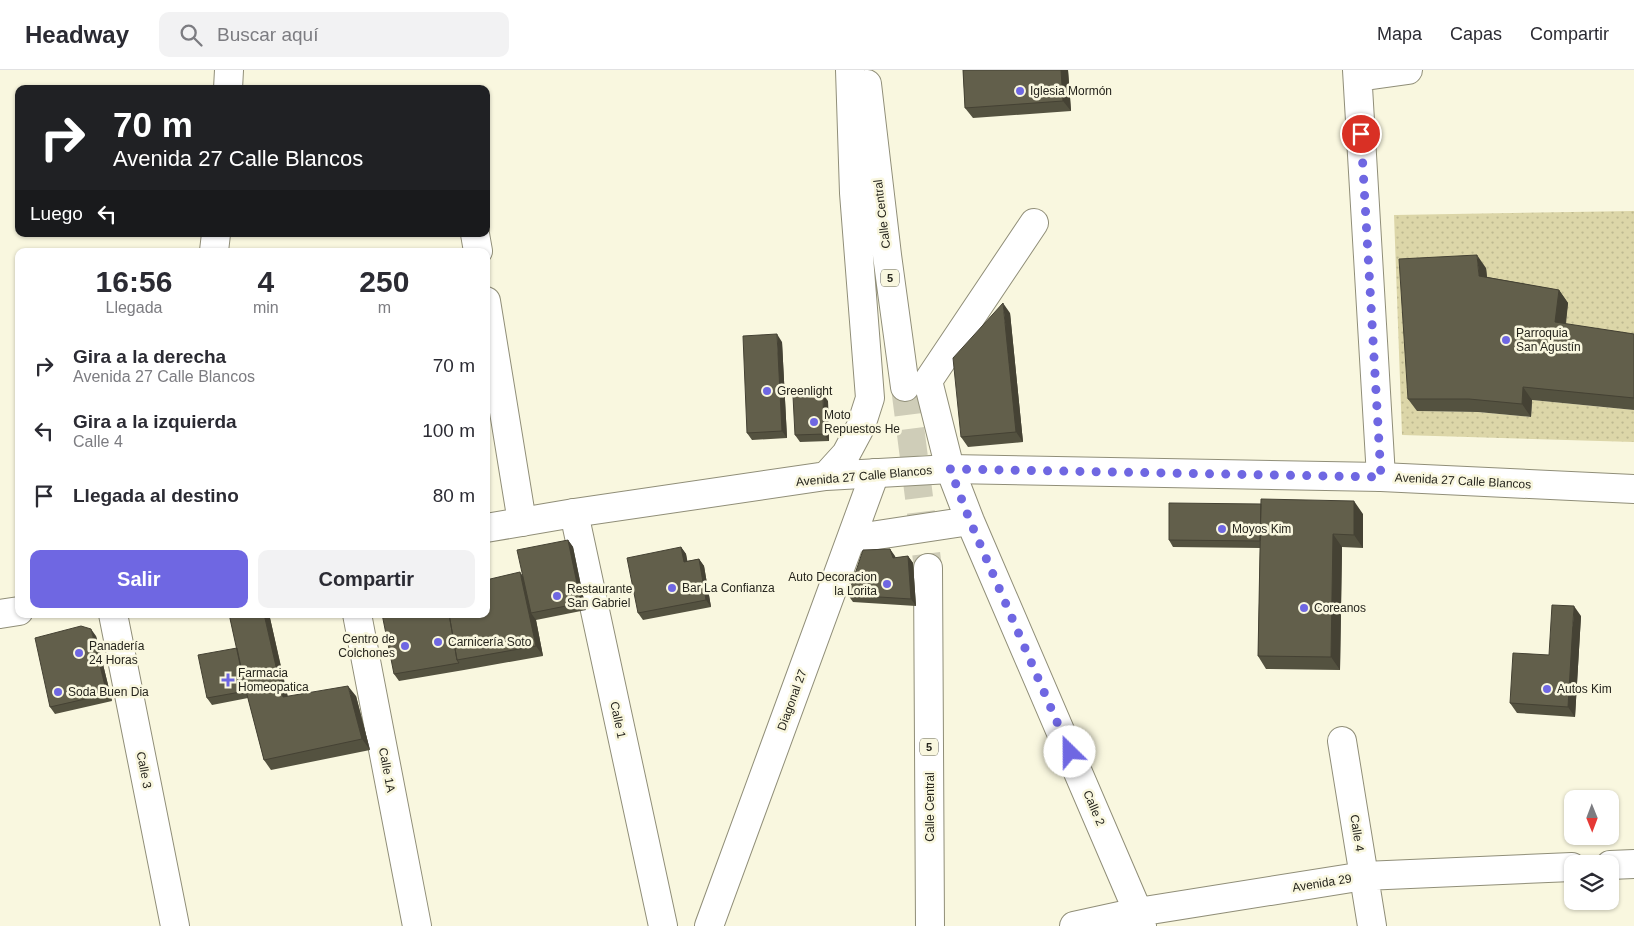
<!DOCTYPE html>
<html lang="es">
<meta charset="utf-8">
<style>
:root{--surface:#fff;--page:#f2f2f3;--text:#2b2b33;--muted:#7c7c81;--line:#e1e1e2;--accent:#6f67e2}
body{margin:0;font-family:Helvetica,sans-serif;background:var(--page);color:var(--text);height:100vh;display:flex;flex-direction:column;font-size:19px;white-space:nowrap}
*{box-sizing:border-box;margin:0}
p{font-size:16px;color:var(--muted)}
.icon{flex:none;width:28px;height:28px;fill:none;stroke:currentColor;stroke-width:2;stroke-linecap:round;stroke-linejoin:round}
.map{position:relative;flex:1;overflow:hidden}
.sheet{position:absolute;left:15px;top:178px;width:475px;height:370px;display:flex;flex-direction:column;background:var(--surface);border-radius:10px;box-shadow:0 1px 4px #0004}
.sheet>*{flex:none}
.hud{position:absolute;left:15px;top:15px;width:475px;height:152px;border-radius:10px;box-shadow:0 1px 4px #0004;background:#202124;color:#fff;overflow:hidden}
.needle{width:32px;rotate:179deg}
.buttons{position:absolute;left:1564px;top:720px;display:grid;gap:10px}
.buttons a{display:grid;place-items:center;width:55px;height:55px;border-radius:10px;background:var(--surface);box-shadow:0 1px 4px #0004;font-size:25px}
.pin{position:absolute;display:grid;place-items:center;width:42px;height:42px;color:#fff;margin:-21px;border:2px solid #fff;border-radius:50%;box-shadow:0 1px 5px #0007}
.me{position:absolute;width:55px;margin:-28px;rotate:337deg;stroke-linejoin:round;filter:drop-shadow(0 0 4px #0008)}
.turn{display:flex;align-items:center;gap:18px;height:105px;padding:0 15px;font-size:22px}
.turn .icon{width:65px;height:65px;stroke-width:2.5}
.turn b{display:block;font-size:35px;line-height:42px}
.then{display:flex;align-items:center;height:48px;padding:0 15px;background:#0003;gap:10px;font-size:19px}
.eta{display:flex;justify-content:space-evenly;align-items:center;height:85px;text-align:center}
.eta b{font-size:30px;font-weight:600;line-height:35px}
.cta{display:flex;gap:10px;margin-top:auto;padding:10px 15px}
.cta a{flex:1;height:58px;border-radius:10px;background:var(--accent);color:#fff;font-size:20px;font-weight:600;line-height:58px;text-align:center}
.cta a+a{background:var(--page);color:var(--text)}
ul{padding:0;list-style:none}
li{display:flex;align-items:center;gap:15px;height:65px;padding:0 15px}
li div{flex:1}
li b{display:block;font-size:19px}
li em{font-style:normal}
header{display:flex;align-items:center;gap:30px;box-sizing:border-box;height:70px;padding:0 25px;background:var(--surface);border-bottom:1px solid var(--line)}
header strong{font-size:24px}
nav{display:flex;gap:28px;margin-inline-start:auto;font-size:18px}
.search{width:350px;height:45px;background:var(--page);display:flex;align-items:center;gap:12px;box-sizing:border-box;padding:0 18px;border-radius:10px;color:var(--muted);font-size:19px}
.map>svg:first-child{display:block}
.grass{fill:url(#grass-dots)}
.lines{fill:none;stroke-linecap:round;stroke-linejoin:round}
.major-tunnel{stroke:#cfcdb8;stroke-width:28;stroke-dasharray:28 14;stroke-linecap:butt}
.minor-casing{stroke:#908e78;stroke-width:30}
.major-casing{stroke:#908e78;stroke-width:30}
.minor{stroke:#fff;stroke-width:28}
.major{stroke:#fff;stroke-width:28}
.wall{fill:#545240}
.shaded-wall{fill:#454234}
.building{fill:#625f4b;stroke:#454234}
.route{stroke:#6f67e2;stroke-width:9;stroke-dasharray:0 16.2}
.poi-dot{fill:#6f67e2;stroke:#f9f7df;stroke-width:2}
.labels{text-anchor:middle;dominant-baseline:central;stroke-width:5;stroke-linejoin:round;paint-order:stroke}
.shield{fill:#f9f7df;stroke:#656457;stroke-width:1}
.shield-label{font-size:11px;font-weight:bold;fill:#26251d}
.poi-label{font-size:12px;fill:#26251d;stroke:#f9f7df;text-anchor:start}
.street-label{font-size:12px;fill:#26251d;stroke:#f9f7df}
</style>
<header>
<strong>Headway</strong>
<div class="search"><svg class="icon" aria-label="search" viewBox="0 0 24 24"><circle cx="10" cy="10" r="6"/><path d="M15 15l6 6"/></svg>Buscar aquí</div>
<nav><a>Mapa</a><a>Capas</a><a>Compartir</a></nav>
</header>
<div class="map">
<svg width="1634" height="856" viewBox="0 0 1634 856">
<defs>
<pattern id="grass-dots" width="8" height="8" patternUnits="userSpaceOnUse" patternTransform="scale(1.25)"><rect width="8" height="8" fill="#dcd6a8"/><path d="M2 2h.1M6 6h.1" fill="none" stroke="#bdb890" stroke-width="1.8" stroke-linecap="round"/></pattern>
</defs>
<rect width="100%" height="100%" fill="#f9f7df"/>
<path class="grass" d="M1634,141V275L1417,341L1478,342L1531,347L1532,330L1634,340V372L1402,365L1394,145Z"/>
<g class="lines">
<path class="major-tunnel" d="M905,317L928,498"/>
<g class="minor-casing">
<path id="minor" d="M1357,0L1381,407
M1358,7L1408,0
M228,19L229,0
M1034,153L928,311L950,399L970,451L1138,842L1142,856
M475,164L478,181
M214,181L216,164
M486,231L522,452
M574,443L663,856
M851,469L970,451
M113,544L175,856
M357,544L417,856
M1342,671L1372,856
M1610,795L1634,794
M709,856L875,403
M1074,856L1138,842L1364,806L1572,797"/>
</g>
<g class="major-casing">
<path id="major" d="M867,14L887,185L905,317
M826,406L846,384L861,356L870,328L854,123L850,0
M486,458L574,443L826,406L950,399L1381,407L1634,419
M928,498L930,856
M0,544L19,541"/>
</g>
<use href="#minor" class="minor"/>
<use href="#major" class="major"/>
</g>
<path class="wall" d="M963,0H1068L1071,41L973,48L965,38Z
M1486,198L1487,207L1559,220L1568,233L1566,254L1634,264V340L1532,330L1531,347L1478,342L1417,341L1408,329Z
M1010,243L1023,372L968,377L961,367Z
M782,272L787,368L752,370L747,363Z
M828,331L829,371L800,372L795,365Z
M1363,444V478L1342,477L1340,600L1266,599L1258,586L1260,478L1173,477L1169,470Z
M568,470L573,477L586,540L536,550L543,586L464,600L399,611L394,604L523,506Z
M681,477L686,484L687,491L699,489L704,496L711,537L643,550L638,543Z
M890,479L895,488L908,486L913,493L916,536L853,532L848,525Z
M229,544H267L270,548L288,627L356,626L370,680L271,700L264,690L248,628L212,635L207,628L237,578Z
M1581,546L1575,647L1517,643L1510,633Z
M96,566L112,631L55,644L50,637Z"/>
<path class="shaded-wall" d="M1061,0H1068L1071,41L1063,31Z
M1477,185L1486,198L1488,219L1479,206Z
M1559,220L1568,233L1564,265L1555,252Z
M1003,233L1010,243L1023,372L1016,362Z
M777,264L782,272L787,368L782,361Z
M1523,317L1532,330L1531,347L1522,334Z
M823,324L828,331L829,371L824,364Z
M1354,431L1363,444V478L1354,465Z
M1333,464L1342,477L1340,600L1331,587Z
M568,470L573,477L586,540L581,533Z
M681,477L686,484L689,499L684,492Z
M890,479L895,486L898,495L893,488Z
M908,486L913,493L916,536L911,529Z
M699,489L704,496L711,537L706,530Z
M520,502L528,513L531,543L536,550L543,586L536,576Z
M1574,536L1581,546L1575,647L1568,637Z
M264,544H267L270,548L290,638L283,627Z
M91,559L96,566L112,631L107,624Z
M348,616L356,626L370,680L362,669Z"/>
<path class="building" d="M963,0H1061L1063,31L965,38Z
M1477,185L1479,206L1559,220L1555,252L1634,264V328L1523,317L1522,334L1469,329H1408L1399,189Z
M1003,233L1016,362L961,367L953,288Z
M777,264L782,361L747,363L743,266Z
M823,324L824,364L795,365L793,326Z
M1261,429L1354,431V465L1333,464L1331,587L1258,586Z
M1169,433L1261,434L1260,471L1169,470Z
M568,470L581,533L531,543L517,480Z
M681,477L684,492L699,489L706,530L638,543L627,488Z
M890,479L893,488L908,486L911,529L848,525L863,480Z
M520,502L536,576L457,590L449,544H486V510Z
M1552,535L1574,536L1568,637L1510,633L1513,583L1549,585Z
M229,544H264L283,627L348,616L362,669L264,690L245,617Z
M382,544H449L457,590L459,593L394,604Z
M81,556L91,559L107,624L50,637L35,568Z
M237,578L246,621L207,628L198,585Z"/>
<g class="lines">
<path class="route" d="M1070,682L970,451L950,399L1381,407L1361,64"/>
</g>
<g class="poi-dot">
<circle cx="1020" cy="21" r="5"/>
<circle cx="1506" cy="270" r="5"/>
<circle cx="767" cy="321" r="5"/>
<circle cx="814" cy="352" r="5"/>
<circle cx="1222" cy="459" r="5"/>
<circle cx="887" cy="514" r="5"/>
<circle cx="672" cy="518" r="5"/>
<circle cx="557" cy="526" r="5"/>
<circle cx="1304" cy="538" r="5"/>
<circle cx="438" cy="572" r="5"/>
<circle cx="405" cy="576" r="5"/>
<circle cx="79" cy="583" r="5"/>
<path d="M225.5 602.5h5v5h5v5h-5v5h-5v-5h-5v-5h5z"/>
<circle cx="1547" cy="619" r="5"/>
<circle cx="58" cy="622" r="5"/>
</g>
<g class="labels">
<g class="shield">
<rect x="881" y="199.5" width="18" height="17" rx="4"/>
<rect x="920" y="668.5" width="18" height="17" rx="4"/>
</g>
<g class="shield-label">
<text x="890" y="208">5</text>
<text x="929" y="677">5</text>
</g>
<g class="poi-label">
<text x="1030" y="21">Iglesia Mormón</text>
<text x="1516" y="263">Parroquia<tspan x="1516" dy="14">San Agustín</tspan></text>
<text x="777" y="321">Greenlight</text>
<text x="824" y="345">Moto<tspan x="824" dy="14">Repuestos He</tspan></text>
<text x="1232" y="459">Moyos Kim</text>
<text x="877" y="507" text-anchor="end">Auto Decoracion<tspan x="877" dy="14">la Lorita</tspan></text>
<text x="682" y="518">Bar La Confianza</text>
<text x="567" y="519">Restaurante<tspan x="567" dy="14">San Gabriel</tspan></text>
<text x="1314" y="538">Coreanos</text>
<text x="395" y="569" text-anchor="end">Centro de<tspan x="395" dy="14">Colchones</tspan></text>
<text x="448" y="572">Carnicería Soto</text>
<text x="89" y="576">Panadería<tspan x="89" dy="14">24 Horas</tspan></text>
<text x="238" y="603">Farmacia<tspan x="238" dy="14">Homeopatica</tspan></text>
<text x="1557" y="619">Autos Kim</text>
<text x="68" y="622">Soda Buen Dia</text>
</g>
<g class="street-label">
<text transform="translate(882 144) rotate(-97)">Calle Central</text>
<text transform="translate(864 406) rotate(-5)">Avenida 27 Calle Blancos</text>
<text transform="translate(1463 411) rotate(3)">Avenida 27 Calle Blancos</text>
<text transform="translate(792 630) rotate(-70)">Diagonal 27</text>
<text transform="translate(618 650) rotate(78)">Calle 1</text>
<text transform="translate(144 700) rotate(79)">Calle 3</text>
<text transform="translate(387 700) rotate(79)">Calle 1A</text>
<text transform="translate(930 737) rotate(-90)">Calle Central</text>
<text transform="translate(1094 738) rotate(67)">Calle 2</text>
<text transform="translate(1357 763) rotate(81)">Calle 4</text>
<text transform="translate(1322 813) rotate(-9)">Avenida 29</text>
</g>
</g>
</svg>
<div class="buttons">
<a><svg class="needle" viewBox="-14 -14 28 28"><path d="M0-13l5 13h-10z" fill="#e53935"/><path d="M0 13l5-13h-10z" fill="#7c7c81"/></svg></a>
<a><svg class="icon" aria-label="layers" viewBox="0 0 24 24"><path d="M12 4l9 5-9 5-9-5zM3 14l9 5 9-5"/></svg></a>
</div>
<div class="pin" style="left:1361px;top:64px;background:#d93025"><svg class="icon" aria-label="arrive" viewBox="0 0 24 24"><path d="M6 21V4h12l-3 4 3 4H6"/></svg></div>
<svg class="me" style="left:1070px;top:682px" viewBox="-20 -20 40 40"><circle r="19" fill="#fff"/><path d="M0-13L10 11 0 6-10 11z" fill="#6f67e2"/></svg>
<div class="hud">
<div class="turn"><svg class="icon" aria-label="right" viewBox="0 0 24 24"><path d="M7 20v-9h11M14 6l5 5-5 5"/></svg><div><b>70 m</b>Avenida 27 Calle Blancos</div></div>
<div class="then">Luego<svg class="icon" aria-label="left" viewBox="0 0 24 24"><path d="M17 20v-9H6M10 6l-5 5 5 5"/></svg></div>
</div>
<section class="sheet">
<div class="eta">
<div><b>16:56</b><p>Llegada</p></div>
<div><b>4</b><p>min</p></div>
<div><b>250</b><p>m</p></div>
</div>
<ul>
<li><svg class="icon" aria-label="right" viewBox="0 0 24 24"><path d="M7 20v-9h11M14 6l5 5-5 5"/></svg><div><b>Gira a la derecha</b><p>Avenida 27 Calle Blancos</p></div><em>70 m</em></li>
<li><svg class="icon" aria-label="left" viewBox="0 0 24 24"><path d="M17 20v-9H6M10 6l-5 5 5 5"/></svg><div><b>Gira a la izquierda</b><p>Calle 4</p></div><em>100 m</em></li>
<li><svg class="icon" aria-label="arrive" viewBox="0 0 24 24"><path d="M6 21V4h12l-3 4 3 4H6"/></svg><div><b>Llegada al destino</b></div><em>80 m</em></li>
</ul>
<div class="cta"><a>Salir</a><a>Compartir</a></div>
</section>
</div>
